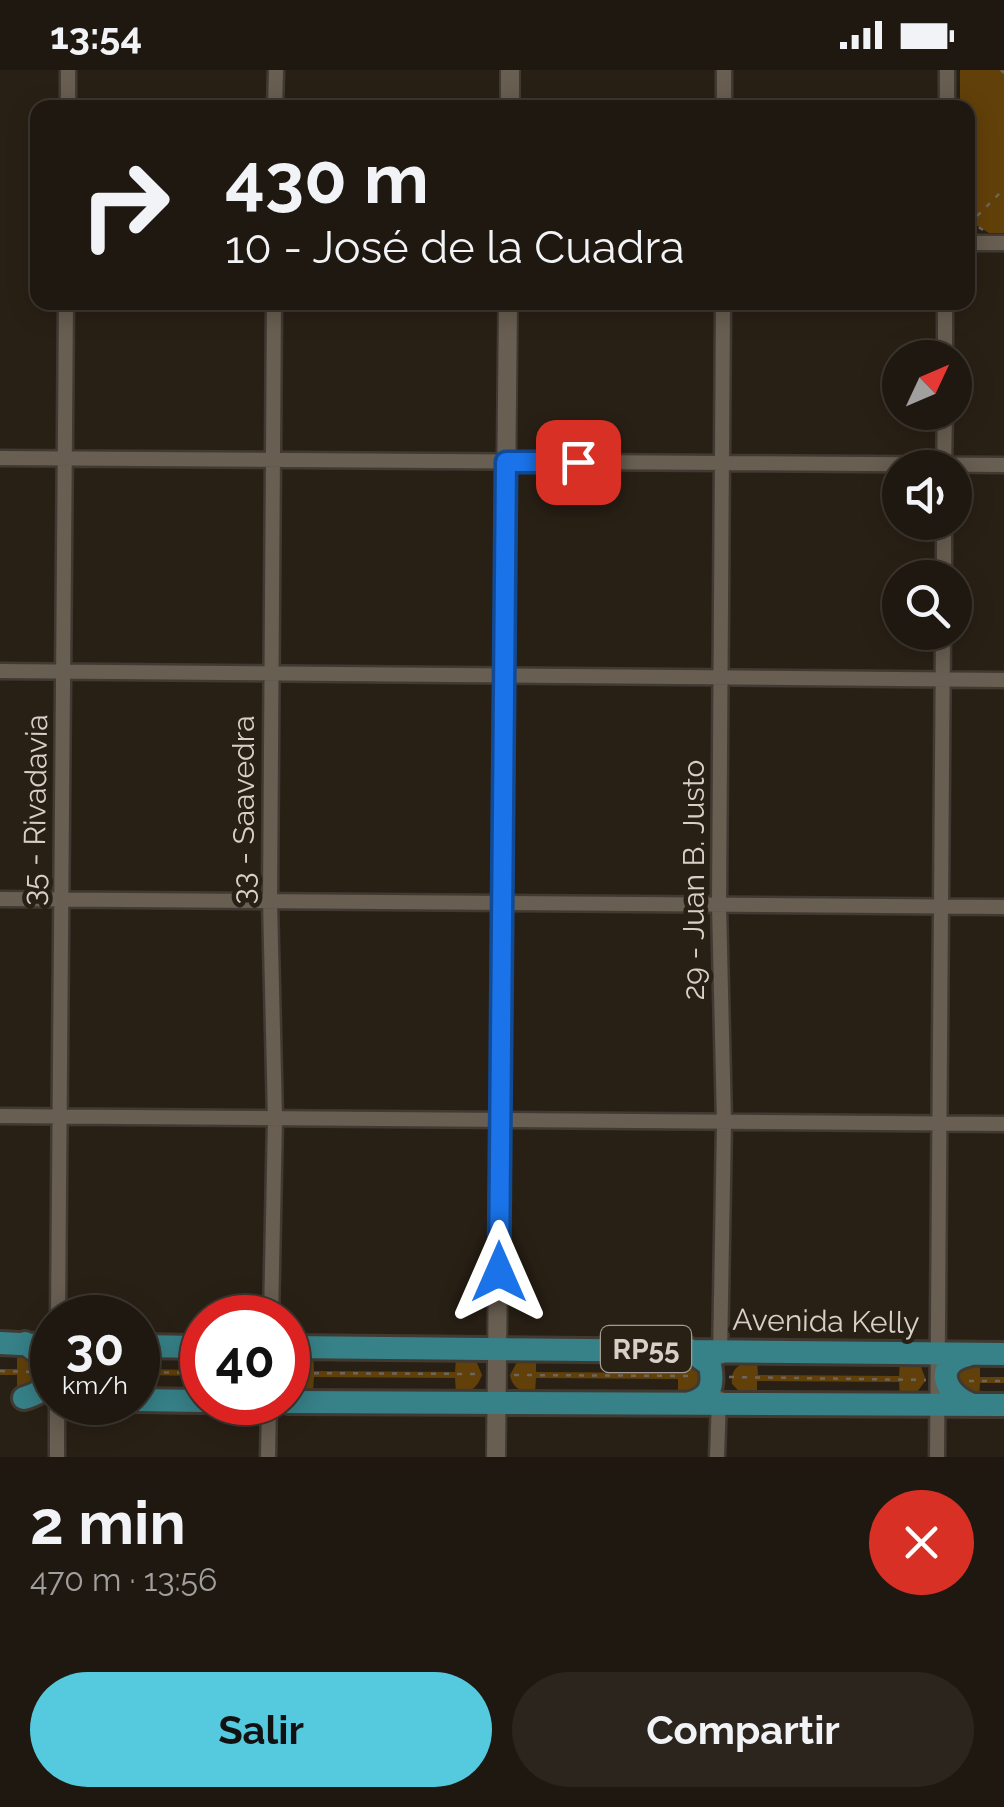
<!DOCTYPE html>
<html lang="es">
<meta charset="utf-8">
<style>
:root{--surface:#1f1810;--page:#2c251e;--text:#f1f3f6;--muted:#a1a09f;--line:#3c3730;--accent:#55cadf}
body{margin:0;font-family:Raleway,sans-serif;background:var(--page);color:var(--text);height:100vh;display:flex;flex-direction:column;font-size:38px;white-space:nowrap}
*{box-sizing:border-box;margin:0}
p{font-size:32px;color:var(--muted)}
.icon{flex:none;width:55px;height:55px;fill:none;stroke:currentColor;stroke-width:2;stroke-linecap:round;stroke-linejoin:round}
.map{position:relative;height:1387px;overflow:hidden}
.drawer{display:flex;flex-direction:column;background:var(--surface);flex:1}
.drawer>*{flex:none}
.banner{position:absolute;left:30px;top:30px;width:945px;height:210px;border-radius:20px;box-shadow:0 5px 25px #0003,0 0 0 2px var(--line);background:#1f1810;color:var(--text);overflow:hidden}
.needle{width:65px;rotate:46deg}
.fabs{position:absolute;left:882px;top:270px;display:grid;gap:20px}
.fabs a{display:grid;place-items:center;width:90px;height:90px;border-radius:50%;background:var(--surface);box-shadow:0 5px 25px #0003,0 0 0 2px var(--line);font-size:50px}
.speed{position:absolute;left:30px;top:1225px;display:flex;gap:20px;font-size:50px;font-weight:700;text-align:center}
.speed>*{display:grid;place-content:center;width:130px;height:130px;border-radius:50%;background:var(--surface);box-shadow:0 5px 25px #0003,0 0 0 2px var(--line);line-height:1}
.speed small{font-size:25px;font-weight:400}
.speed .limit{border:15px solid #d22;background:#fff;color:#111}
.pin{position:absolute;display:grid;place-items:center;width:85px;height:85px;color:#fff;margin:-42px;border-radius:20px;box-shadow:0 5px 15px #0006}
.me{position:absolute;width:110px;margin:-55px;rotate:0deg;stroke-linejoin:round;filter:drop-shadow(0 0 8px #0008)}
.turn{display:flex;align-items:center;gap:35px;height:210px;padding:0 30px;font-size:45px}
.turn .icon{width:130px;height:130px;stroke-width:2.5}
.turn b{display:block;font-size:70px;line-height:85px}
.round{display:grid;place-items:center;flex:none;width:105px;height:105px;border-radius:52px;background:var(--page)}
.overview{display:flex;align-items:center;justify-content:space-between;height:170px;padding:0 30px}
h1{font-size:60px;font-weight:700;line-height:75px}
.button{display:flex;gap:20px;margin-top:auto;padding:20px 30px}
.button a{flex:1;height:115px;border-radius:60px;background:var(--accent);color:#111;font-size:40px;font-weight:700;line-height:115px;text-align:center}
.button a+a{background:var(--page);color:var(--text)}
.status{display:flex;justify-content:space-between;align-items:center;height:70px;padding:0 50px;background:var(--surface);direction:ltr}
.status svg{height:28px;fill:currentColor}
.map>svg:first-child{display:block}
.green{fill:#624009}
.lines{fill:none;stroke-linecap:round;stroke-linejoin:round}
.minor-casing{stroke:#413a32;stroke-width:19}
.tertiary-casing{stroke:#413a32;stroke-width:22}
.primary-casing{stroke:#413a32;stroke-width:28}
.path{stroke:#6e665d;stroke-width:2.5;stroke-dasharray:5 8;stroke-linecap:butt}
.minor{stroke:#685e51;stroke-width:14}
.tertiary{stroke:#685e51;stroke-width:18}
.primary{stroke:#378188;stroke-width:22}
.route-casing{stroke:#114b97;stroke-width:25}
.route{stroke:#1a73e8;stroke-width:18}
.labels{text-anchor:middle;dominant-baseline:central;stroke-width:9;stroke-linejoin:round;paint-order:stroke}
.shield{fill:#292015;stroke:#a29b93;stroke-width:2.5}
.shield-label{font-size:28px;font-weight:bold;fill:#d6d0c9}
.street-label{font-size:30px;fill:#d6d0c9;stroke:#292015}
</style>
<div class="status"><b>13:54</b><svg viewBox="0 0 49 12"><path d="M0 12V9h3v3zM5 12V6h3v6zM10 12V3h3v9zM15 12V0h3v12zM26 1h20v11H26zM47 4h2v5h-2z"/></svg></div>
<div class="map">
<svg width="1004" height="1387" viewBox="0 0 1004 1387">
<rect width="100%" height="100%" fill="#292015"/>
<path class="green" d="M960,0H1004V163H989L968,150V38L960,37Z
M17,1284H25L42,1296L36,1315L17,1321V1305H0V1299H17Z
M313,1285L314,1301L455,1302L456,1287L477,1293L482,1305C477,1318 470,1324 456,1323L455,1308L314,1307L313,1322L292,1315L288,1303L299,1287Z
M536,1287V1302L678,1303L679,1288L700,1294L702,1312L693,1323L678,1325V1309L536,1308L535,1323C523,1323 512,1318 510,1305L517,1292Z
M757,1290L758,1305L899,1306L900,1291L921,1297L926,1310L914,1326L900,1328L899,1312L757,1311V1326L742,1324L732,1314C730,1296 743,1292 757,1290Z
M980,1291V1307H1004V1313H980L979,1328L959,1321L956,1303L961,1297Z
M138,1299L202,1300V1306L138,1305Z"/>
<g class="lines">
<g class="minor-casing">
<path id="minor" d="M68,38V0
M275,38L276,0
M724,38V0
M947,38V0
M968,173H1004
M945,288V232
M0,388L1004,395
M944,398L945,342
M944,508V452
M0,601L1004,610
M0,829L1004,837
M0,1046L1004,1054
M58,1248L66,232
M271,1248L275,1049L270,831L274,232
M720,1287L724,1052L719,835L723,232
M57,1387V1332
M268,1387L269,1332
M717,1387L719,1328
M937,1387L943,562"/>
</g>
<g class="tertiary-casing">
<path id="tertiary" d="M510,38V0
M496,1387L508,232"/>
</g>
<g class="primary-casing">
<path id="primary" d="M0,1273L39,1275
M138,1276L202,1277
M288,1277L1004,1284
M688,1279L710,1295C714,1315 711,1327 690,1333
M968,1285C933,1293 943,1325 973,1335
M24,1328C46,1322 52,1312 47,1289L25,1273
M138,1330L202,1331
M288,1332L1004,1335"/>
</g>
<path class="path" d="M1001,0L1004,3
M968,150L983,160
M968,155L1004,119
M0,1301L31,1302
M138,1302L202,1303
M288,1303L481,1304
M514,1305L696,1306
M729,1307L926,1310
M969,1311H1004"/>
<use href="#minor" class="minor"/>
<use href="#tertiary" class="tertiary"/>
<use href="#primary" class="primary"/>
</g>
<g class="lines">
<g class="route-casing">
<path id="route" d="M499,1202L506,392H578"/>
</g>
<use href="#route" class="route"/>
</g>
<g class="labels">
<rect class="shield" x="601" y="1256" width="90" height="46" rx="8"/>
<g class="shield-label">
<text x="646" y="1279">RP55</text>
</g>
<g class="street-label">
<text transform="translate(35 740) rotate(-89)">35 - Rivadavia</text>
<text transform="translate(243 740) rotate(-90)">33 - Saavedra</text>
<text transform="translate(693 810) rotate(-90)">29 - Juan B. Justo</text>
<text transform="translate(826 1251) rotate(1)">Avenida Kelly</text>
</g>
</g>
</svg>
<div class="fabs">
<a><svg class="needle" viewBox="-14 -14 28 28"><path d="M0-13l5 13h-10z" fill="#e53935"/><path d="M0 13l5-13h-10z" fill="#a1a09f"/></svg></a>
<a><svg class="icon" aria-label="sound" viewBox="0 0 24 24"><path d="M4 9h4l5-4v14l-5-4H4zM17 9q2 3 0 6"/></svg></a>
<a><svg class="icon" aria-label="search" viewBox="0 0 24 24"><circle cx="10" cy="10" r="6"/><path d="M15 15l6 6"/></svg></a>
</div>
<div class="speed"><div>30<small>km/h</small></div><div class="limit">40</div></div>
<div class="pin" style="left:578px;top:392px;background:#d93025"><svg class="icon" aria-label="arrive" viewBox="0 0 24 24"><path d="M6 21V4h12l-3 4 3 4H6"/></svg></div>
<svg class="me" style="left:499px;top:1202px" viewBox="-20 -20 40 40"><path d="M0-17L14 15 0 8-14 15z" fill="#1a73e8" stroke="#fff" stroke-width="4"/></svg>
<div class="banner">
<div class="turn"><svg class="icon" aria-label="right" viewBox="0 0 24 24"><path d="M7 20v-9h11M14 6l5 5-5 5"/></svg><div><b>430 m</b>10 - José de la Cuadra</div></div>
</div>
</div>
<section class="drawer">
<div class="overview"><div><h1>2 min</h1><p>470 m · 13:56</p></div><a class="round" style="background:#d93025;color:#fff"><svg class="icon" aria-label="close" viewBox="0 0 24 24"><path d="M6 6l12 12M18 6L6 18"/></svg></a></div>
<div class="button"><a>Salir</a><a>Compartir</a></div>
</section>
